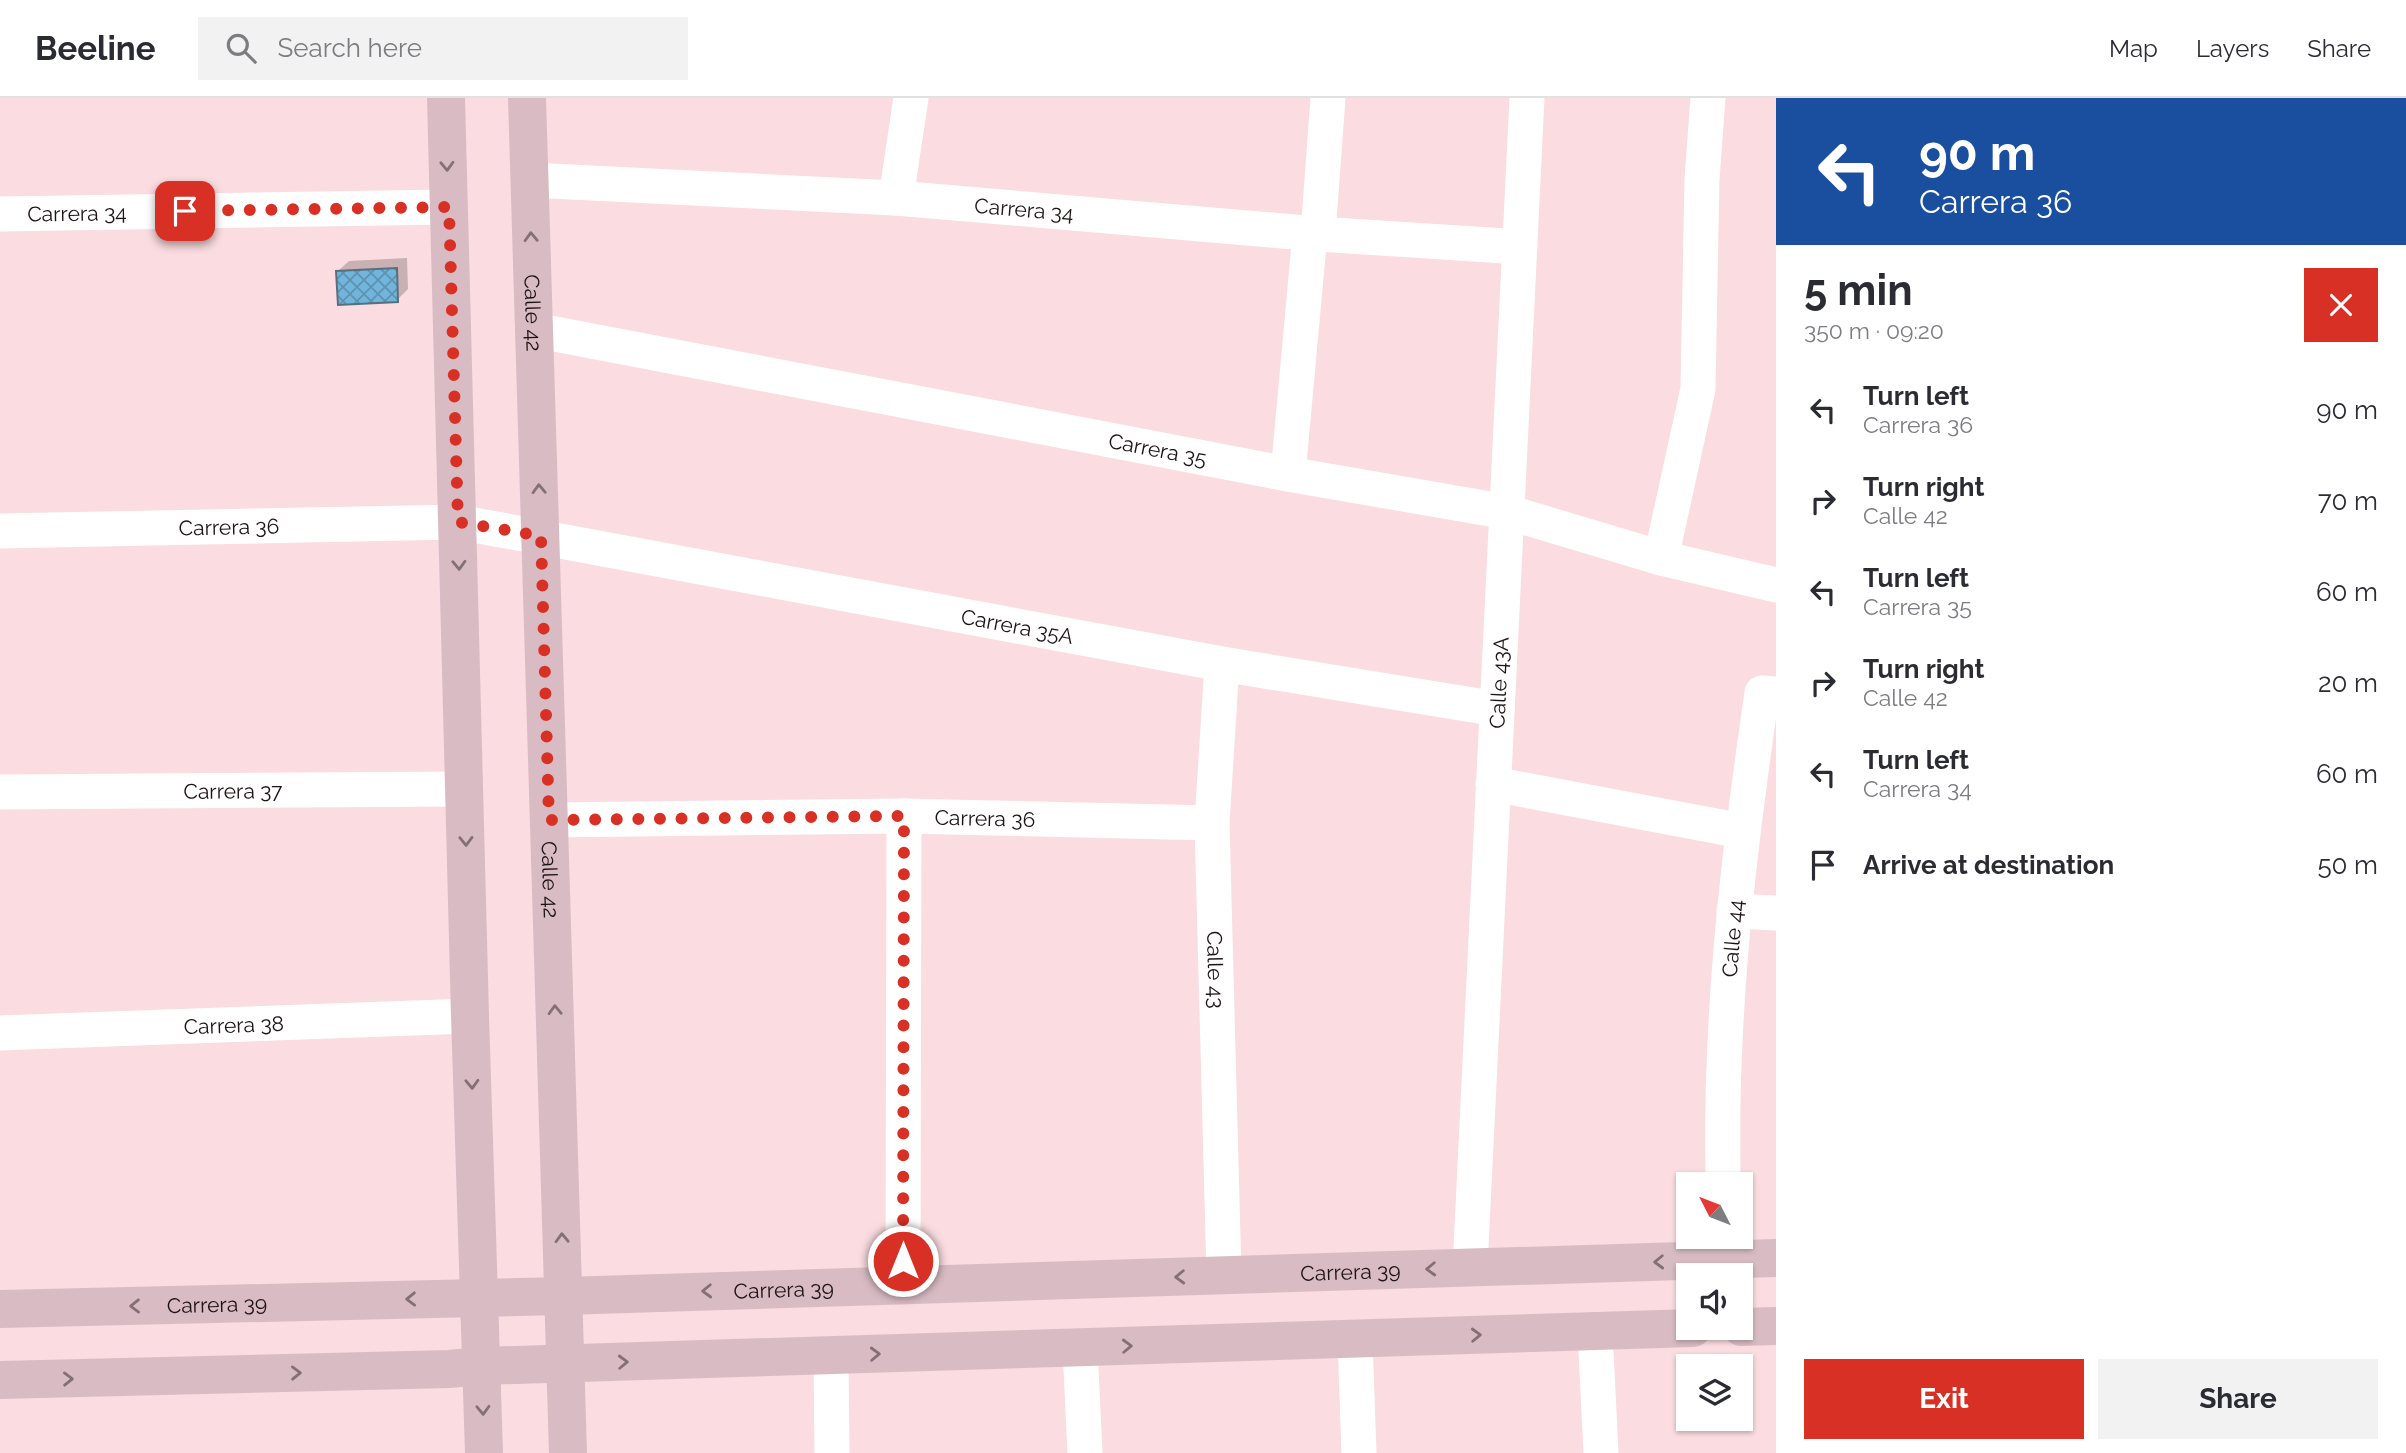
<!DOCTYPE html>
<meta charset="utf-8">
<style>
:root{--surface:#fff;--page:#f2f2f3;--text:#2b2b33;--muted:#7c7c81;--line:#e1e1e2;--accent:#d93025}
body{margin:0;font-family:Raleway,sans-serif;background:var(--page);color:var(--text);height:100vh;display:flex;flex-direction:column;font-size:26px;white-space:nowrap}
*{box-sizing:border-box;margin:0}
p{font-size:23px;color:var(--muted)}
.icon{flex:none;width:38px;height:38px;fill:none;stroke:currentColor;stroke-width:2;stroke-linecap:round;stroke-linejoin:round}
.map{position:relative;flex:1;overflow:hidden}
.panel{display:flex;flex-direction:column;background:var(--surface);width:630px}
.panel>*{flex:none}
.banner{background:#1a4fa0;color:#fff;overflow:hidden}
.needle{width:46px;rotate:312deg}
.tools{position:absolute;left:1676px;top:1074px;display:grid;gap:14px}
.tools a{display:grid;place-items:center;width:77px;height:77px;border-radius:0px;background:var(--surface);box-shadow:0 2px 5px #0004;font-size:35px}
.pin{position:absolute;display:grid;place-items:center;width:60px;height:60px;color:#fff;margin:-30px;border-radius:14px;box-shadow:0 4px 10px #0006}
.me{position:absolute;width:77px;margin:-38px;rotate:0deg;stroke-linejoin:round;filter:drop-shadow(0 0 5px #0008)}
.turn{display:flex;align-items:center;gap:24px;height:147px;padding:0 28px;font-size:32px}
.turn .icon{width:91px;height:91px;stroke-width:2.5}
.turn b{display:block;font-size:49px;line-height:60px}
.round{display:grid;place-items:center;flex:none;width:74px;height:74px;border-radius:0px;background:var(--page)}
.summary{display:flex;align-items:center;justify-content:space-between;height:119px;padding:0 28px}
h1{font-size:42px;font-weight:700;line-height:52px}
.primary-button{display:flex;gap:14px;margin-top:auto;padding:14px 28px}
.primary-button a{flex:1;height:80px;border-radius:0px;background:var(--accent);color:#fff;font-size:28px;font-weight:700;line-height:80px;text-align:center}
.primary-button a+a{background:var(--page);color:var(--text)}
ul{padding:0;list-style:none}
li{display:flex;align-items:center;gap:21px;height:91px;padding:0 28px}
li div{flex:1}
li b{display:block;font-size:26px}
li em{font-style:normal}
header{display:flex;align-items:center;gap:42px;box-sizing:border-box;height:98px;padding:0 35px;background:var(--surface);border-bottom:2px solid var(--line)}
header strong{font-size:33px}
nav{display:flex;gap:38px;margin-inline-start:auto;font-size:24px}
.search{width:490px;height:63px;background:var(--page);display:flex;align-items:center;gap:18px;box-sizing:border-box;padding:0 24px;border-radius:0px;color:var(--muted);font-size:26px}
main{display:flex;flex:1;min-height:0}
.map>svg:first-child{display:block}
.shadow{fill:#0003}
.building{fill:url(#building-cross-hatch);stroke:#586f7d;stroke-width:2}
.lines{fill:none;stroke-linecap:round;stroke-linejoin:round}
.street{stroke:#fff;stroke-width:35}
.secondary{stroke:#d9bcc3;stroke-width:38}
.oneway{stroke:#847074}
.route{stroke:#d93025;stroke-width:12;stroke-dasharray:0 21.6}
.labels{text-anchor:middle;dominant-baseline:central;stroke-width:5;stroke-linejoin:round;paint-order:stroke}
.street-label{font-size:21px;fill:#1d1314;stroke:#fbdce0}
</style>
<header>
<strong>Beeline</strong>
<div class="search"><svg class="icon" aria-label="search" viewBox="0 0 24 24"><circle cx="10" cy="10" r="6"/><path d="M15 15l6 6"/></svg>Search here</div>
<nav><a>Map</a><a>Layers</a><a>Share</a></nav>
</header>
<main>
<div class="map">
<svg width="1776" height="1355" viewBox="0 0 1776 1355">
<defs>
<pattern id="building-cross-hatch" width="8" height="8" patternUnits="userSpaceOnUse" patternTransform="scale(1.75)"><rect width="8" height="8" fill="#72b5dc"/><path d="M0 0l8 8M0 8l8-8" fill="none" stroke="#5d92b1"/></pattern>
</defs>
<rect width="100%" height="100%" fill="#fbdce0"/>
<path class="shadow" d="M407,160L408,191L397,202L338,173L349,163Z"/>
<path class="building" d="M397,170L398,204L338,207L336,173Z"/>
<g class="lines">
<g class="street">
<path id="s1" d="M530,82L896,100L1318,136L1520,149"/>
<path d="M896,100L911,0"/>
<path id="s2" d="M0,116L448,109"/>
<path d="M1318,136L1328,0"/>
<path id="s3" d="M534,232L1288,376L1507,414L1661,460L1776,487"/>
<path d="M1288,376L1310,136"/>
<path id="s4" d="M0,433L458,424L1222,566L1497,611"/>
<path d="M1661,460L1698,291L1702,81L1708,0"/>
<path id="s5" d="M1222,566L1212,725L1224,1177"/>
<path d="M1493,686L1742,733"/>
<path id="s6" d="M0,694L465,691"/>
<path id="s7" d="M549,722L904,718L1212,725"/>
<path d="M1734,813L1776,815"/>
<path id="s8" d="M0,935L470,918"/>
<path id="s9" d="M1723,1087C1723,1048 1722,1009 1724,970C1728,844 1744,719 1762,595L1776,596"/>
<path id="s10" d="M1470,1170L1527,0"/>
<path d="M903,1187L904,718"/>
<path d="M1595,1233L1601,1355"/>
<path d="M1355,1241L1359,1355"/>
<path d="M1080,1249L1085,1355"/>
<path d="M831,1257L832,1355"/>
</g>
<g class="secondary">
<path d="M446,0L470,918L484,1355"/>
<path id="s11" d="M527,0L568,1355"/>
<path id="s12" d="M0,1211L564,1198L1776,1160"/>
<path d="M1741,1229L1776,1228"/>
<path d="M0,1282L449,1271L481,1268L1693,1230"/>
</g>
</g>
<defs><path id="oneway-chevron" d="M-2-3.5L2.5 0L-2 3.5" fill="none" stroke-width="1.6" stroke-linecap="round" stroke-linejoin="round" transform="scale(1.75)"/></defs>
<g class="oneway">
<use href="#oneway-chevron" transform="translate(447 68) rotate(88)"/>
<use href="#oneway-chevron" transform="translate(531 139) rotate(-92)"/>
<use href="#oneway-chevron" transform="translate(539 391) rotate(-92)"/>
<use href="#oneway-chevron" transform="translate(459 467) rotate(88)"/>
<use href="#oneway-chevron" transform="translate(466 743) rotate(89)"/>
<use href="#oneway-chevron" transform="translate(555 912) rotate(-92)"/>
<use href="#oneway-chevron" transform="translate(472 986) rotate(88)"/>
<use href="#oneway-chevron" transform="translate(562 1140) rotate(-92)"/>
<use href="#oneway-chevron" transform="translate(1659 1164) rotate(178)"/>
<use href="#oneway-chevron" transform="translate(1431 1171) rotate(178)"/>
<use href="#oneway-chevron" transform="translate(1180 1179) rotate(178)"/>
<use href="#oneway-chevron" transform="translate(707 1193) rotate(178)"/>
<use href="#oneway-chevron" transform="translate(411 1201) rotate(179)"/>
<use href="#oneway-chevron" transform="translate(135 1208) rotate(179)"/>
<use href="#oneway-chevron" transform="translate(1476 1237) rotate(-2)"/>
<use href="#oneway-chevron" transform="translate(1127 1248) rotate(-2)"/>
<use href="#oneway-chevron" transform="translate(875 1256) rotate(-2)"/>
<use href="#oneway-chevron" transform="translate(623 1264) rotate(-2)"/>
<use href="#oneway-chevron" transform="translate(296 1275) rotate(-1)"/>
<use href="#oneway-chevron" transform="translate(68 1281) rotate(-1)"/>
<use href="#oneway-chevron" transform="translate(483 1312) rotate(88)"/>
</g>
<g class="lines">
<path class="route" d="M185,113L449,109L458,424L541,438L549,722L904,718L903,1163"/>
</g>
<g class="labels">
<g class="street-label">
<text stroke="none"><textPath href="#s1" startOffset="495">Carrera 34</textPath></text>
<text stroke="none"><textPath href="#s2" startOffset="77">Carrera 34</textPath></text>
<text stroke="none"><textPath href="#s11" startOffset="215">Calle 42</textPath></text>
<text stroke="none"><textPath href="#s3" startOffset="635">Carrera 35</textPath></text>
<text stroke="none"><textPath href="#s4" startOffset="229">Carrera 36</textPath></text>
<text stroke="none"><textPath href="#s4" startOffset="1027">Carrera 35A</textPath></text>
<text stroke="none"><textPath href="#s10" startOffset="586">Calle 43A</textPath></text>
<text stroke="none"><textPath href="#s6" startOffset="233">Carrera 37</textPath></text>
<text stroke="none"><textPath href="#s7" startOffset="436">Carrera 36</textPath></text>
<text stroke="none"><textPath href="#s11" startOffset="782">Calle 42</textPath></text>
<text stroke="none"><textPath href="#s9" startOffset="247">Calle 44</textPath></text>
<text stroke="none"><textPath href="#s5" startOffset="306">Calle 43</textPath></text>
<text stroke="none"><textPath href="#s8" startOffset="234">Carrera 38</textPath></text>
<text stroke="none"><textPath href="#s12" startOffset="1351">Carrera 39</textPath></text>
<text stroke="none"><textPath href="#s12" startOffset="784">Carrera 39</textPath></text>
<text stroke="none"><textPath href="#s12" startOffset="217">Carrera 39</textPath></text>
</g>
</g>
</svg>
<div class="tools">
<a><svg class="needle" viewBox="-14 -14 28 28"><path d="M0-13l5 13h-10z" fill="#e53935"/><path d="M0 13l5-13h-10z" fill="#7c7c81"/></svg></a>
<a><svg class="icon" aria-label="sound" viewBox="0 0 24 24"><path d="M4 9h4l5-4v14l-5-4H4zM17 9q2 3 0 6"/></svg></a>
<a><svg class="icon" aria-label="layers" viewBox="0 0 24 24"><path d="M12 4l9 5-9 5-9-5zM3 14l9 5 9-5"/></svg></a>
</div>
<div class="pin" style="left:185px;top:113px;background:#d93025"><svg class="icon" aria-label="arrive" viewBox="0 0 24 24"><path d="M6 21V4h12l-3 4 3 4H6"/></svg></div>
<svg class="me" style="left:903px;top:1163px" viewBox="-20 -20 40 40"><circle r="17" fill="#d93025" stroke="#fff" stroke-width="3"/><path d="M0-11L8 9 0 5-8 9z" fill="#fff"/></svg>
</div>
<section class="panel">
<div class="banner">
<div class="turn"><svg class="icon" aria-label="left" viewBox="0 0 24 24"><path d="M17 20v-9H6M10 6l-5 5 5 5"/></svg><div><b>90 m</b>Carrera 36</div></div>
</div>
<div class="summary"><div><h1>5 min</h1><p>350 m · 09:20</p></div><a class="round" style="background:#d93025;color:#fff"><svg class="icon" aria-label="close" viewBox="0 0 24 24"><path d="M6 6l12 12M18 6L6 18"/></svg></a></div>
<ul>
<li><svg class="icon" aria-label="left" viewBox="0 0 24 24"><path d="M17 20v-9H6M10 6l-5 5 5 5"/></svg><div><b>Turn left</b><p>Carrera 36</p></div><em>90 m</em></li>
<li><svg class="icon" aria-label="right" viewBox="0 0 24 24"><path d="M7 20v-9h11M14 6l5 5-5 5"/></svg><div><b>Turn right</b><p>Calle 42</p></div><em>70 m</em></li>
<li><svg class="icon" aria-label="left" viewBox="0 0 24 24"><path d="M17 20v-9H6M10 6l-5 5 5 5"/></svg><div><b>Turn left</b><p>Carrera 35</p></div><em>60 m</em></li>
<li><svg class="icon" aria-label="right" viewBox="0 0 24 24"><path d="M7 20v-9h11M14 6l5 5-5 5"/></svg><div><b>Turn right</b><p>Calle 42</p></div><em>20 m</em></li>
<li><svg class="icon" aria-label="left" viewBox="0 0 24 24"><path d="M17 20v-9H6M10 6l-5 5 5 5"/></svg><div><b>Turn left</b><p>Carrera 34</p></div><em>60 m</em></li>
<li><svg class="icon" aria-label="arrive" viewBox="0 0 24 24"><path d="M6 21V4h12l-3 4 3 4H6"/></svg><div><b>Arrive at destination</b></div><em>50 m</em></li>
</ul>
<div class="primary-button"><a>Exit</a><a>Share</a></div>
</section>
</main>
